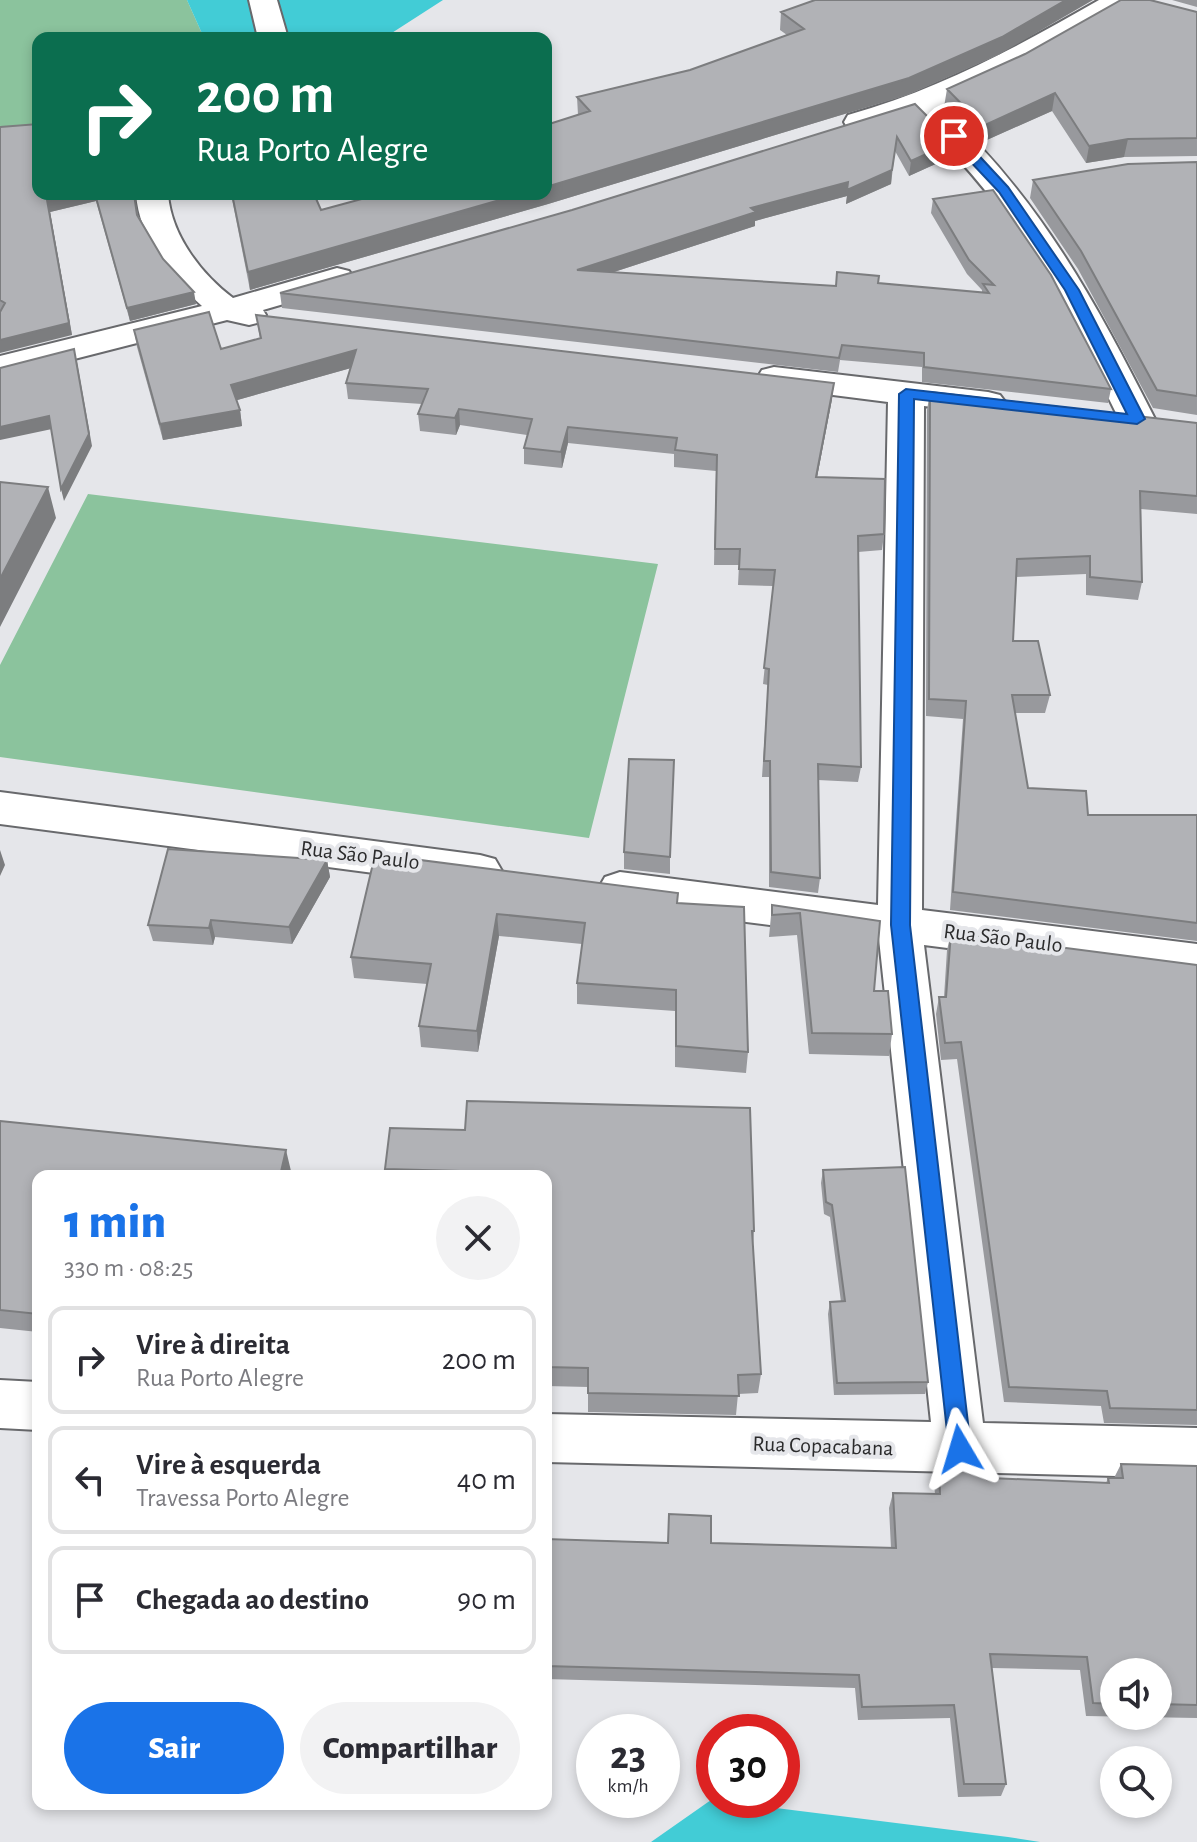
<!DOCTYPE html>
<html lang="pt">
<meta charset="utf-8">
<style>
:root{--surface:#fff;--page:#f2f2f3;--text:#2b2b33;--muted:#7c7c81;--line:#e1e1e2;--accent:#1a73e8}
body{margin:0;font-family:"Alegreya Sans",sans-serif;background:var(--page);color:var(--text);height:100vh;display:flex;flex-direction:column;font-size:30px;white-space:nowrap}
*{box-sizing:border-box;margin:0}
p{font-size:26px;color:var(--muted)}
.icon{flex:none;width:44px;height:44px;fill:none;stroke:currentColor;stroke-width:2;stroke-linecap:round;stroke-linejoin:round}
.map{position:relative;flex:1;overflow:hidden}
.details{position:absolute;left:32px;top:1170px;width:520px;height:640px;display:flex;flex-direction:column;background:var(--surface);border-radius:16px;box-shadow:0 4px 12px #0003}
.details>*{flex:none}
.banner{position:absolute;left:32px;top:32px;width:520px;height:168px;border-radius:16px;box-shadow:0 4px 12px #0003;background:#0b6e4f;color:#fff;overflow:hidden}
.fabs{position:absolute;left:1100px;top:1658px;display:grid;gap:16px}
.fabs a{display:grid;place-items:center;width:72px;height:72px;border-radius:50%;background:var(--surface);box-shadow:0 4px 12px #0003;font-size:40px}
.speed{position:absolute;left:576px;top:1714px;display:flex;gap:16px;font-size:40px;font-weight:700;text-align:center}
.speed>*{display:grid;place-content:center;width:104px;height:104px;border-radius:50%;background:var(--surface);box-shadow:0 4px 12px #0003;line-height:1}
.speed small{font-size:20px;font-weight:400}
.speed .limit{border:12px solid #d22;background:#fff;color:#111}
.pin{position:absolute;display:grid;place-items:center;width:68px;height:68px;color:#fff;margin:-34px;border:4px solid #fff;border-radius:50%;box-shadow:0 2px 8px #0007}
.me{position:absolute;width:88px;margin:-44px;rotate:353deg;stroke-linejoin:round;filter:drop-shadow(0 0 6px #0008)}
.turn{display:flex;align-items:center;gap:28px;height:168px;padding:0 32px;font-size:36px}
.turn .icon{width:104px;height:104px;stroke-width:2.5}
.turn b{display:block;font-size:56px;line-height:68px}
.round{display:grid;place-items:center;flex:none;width:84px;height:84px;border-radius:42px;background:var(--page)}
.summary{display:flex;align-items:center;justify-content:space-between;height:136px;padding:0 32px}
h1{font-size:48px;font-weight:800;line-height:60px;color:var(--accent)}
.cta{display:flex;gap:16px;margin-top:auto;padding:16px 32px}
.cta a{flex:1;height:92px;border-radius:48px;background:var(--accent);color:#fff;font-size:32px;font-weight:800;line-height:92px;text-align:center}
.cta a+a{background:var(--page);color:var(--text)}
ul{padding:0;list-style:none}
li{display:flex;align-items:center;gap:24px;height:108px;margin:0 16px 12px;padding:0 16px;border:4px solid var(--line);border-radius:16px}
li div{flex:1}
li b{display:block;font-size:30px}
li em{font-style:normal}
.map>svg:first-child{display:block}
.green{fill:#8bc39d}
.water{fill:#42ccd6}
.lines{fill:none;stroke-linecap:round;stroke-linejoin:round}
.minor-casing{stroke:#68696c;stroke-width:4}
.minor{fill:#fff;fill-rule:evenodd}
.wall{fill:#98999d;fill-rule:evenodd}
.shaded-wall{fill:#7c7d7f}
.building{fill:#b1b2b6;stroke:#7c7d7f;stroke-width:2}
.route{fill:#1a73e8;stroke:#114b97;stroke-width:2}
.labels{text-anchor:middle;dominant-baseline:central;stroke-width:8;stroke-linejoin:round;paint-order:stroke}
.street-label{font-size:22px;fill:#2b2b2c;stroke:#e5e6ea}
</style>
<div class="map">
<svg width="1197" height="1842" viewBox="0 0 1197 1842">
<rect width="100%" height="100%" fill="#e5e6ea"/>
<path class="green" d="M0,0H187L204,38H38V173L0,199Z
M88,494L658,564L589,838L0,757V665Z"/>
<path class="water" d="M187,0H443L384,38H204Z
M711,1800L1008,1837L1040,1842H651Z"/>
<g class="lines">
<g class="minor-casing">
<path id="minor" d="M249,0H277L288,38H258Z
M1099,0H1134L1130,6L1021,69L939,106C1039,196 1095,301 1155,419L1150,427L1137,430L1124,427L1119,419C1060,299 1015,207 914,115L859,131L848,129L844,122L848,115C942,88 1015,48 1099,0Z
M136,194H168C171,235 201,274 233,298L337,268L349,271L354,278L349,285L263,310L266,315L261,322L249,325L227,320L0,378V356L202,306C171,279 139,237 136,194Z
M774,367L988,392L1000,395L1006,403L1000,411L988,414L924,406L922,910L1197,944V980L924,945L983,1423L1197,1428V1478L546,1462V1414L931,1422L879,939L620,906L605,901L598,889L605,877L620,872L878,905L888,402L762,386L757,378L762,370Z
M0,792L480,855L495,859L502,871L495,883L480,887L0,824Z
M0,1380L38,1382V1430L0,1428Z"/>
</g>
<use href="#minor" class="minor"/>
</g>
<path class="wall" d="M1172,0H1197V7Z
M781,12L1000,54L907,95L548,204L250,290L231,194H314L321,210L546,194L578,115L577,97L690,70L787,35L780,30Z
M1197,12V156L1124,157L1086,163L1052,111L980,143L944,107L947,89L1025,54Z
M915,104L953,142L951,157L909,176L895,151L891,184L846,204L847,196L755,221V226L614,272L836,286L878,283L982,293V290L967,274L931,213L933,199L1111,389L1108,403L922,382V367L840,360L838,372L282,308L280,293L572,210Z
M0,127L134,194L138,215L163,259L196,304L130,321L96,201L50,212L72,335L0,310Z
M1197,162V415L1153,408L1078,269L1030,198L1033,180Z
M256,315L832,399L817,477L884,534L882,550L858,552L861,767L858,782L818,780L820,878L818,893L769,887V777H762L768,685L763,684L773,586L738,585L739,565H714L716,471L674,467V454L568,443L562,468L524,464V448L527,435L460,425L456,435L420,431L418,414L422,404L348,399L346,383L351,368L237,400L240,410L242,426L163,440L137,347L134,330L221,349L260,339Z
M930,392L1197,423V514L1141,509L1142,582L1138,600L1086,595V574L1016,577L1013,641L1050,695L1045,713H1015L1028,788L1088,815H1197V941L950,910L963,719L926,716L927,410Z
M624,852L670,857V874L624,869Z
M327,860L330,877L292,944L215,937L213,945L153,941L148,925Z
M420,863L677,903L748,1052L746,1073L675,1067V1011L577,1004V983L582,944L499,936L478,1052L421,1047L419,1026L427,984L354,978L351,957Z
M772,905L880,921L874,991L892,1034L889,1056L809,1054L797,935L769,937Z
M951,933L1197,965V1425L1104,1423L1101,1406L1004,1402L957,1059L941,1060L936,1014L939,997H944L947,950Z
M0,1121L291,1171L38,1176V1332L0,1328Z
M390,1128L754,1231L753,1245L761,1374L758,1393L738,1394L736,1415L588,1412V1387L546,1386V1176H386L385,1169Z
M823,1170L928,1382L925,1394L834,1395L828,1314L830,1302H841L830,1217L824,1214L821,1183Z
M1121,1464L1197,1466V1718L1086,1716L1080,1670L992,1668L1006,1784L1001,1796L958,1797L950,1718L858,1720L855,1688L546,1679V1539L891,1548L889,1508L893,1493L935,1494L934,1484L939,1468L990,1478L1106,1483L1108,1478H1114ZM1114,1672H1158V1716H1114Z"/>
<path class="shaded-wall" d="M1066,0H1093L1000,54L907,95L548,204L250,290L248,272L521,194H546V187Z
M1055,93L1052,111L980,143L983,126Z
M1128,139L1124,157L1086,163L1089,146Z
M953,142L951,157L909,176L911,161Z
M892,170L891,184L846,204L847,196L755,221V226L577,284V270L751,208Z
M72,194H95L96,201L50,212L72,335L0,353V340L47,200Z
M194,292L196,304L130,321L127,308Z
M356,350L358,366L234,401L231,385Z
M77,362L92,446L64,501L61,489Z
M834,383L832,399L814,493L816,477Z
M459,409L460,425L456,435L455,418Z
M240,410L242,426L163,440L160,424Z
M49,416L52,429L0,440V427Z
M568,427V443L562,468L561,452Z
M48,487L56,518L0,627V579Z
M0,850L5,865L0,876Z
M327,860L330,877L292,944L289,927Z
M497,914L499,936L478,1052L477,1031Z
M211,920L215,937L213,945L209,928Z
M286,1150L291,1171L289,1176H280Z"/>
<path class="building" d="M815,0H1066L1002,37L909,78L546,187V125L590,111L577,97L690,70L804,29L781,12Z
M1121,0H1150L1197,12V138L1128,139L1089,146L1055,93L983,126L947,89L1025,54Z
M915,104L953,142L911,161L897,137L892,170L847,190L848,182L751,208L756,212L577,270L836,286L837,272L879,276L878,283L989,293L983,284L994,285L969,260L933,199L993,190L1051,275L1111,389L924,367V353L842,345L839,358L280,293L572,210Z
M38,124V194H72L47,200L69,323L0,340V312L5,303L0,300V127Z
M1197,162V396L1157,390L1081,251L1033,180L1128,164Z
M95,194H134L137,215L163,259L194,292L127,308Z
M232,194H314L321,210L380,194H521L248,272Z
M209,312L221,349L261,338L256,315L834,383L816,477L885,479L884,534L858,536L861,767L818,764L820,878L771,872L770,761H764L769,669L764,668L775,570L739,569L740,549H715L717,455L675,450L677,438L568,427L561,452L524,448L532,419L459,409L455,418L418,414L428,389L346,383L356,350L231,385L240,410L160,424L134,330Z
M74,349L89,434L61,489L49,416L0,427V368Z
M930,392L1197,423V496L1140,491L1142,582L1090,577V556L1017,559L1013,641H1038L1050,695H1012L1028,788L1086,791L1088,815H1197V923L953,892L966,701L929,699Z
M0,482L48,487L0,579Z
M629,759L674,760L670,857L624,852Z
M168,849L327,860L289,927L211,920L209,928L148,925Z
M374,859L420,863V860L678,893L677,903L744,907L748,1052L676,1046V990L577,983L585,923L497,914L477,1031L419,1026L431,964L351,957Z
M772,905L880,921L874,991H888L892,1034L812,1033L800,913L772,915Z
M951,933L1197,965V1410L1110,1408L1107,1391L1009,1387L961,1042L945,1043L939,997H946Z
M467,1101L750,1108L754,1231H752L761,1374L738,1375L739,1396L588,1393V1368L546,1367V1176H458L459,1171L385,1169L390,1128L465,1130Z
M0,1121L286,1150L280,1176H38V1314L0,1310Z
M905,1167L928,1382L837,1383L830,1302L845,1301L832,1205L826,1202L823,1170Z
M1121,1464L1197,1466V1705L1158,1704V1672H1114V1704L1093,1703L1087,1657L990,1654L1006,1784H964L954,1705L862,1707L859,1675L546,1666V1539L668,1543L669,1514L711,1516V1543L896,1548L893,1493L940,1494L939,1468L990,1470V1478L1109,1483L1108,1478H1123Z"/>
<path class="route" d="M954,132L958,133L1008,187L1079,290L1145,419L1137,424L914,399L910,925L971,1449L968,1456L960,1459L952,1456L949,1449L891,925L899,394L906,389L1127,414L1065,290L999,192L949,139L947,136Z"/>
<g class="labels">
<g class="street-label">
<text transform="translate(360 855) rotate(7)">Rua São Paulo</text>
<text transform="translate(1003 938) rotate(7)">Rua São Paulo</text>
<text transform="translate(823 1446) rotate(2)">Rua Copacabana</text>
</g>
</g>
</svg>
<div class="fabs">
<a><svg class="icon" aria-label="sound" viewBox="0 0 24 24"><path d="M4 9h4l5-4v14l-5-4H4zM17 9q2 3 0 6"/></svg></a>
<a><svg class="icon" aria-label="search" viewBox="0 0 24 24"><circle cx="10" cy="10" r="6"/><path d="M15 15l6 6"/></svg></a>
</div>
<div class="speed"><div>23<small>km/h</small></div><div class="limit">30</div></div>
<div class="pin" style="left:954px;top:136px;background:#d93025"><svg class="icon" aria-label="arrive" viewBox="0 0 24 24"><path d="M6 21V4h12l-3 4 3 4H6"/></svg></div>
<svg class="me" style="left:960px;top:1449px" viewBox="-20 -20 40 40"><path d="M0-17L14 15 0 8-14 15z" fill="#1a73e8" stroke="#fff" stroke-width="4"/></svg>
<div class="banner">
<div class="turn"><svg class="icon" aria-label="right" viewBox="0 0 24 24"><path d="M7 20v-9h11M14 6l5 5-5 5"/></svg><div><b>200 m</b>Rua Porto Alegre</div></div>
</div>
<section class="details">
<div class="summary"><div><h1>1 min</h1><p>330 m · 08:25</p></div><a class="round"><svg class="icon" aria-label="close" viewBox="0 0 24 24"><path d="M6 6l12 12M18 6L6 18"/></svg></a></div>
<ul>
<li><svg class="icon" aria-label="right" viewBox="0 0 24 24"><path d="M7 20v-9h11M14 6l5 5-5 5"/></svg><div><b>Vire à direita</b><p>Rua Porto Alegre</p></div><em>200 m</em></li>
<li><svg class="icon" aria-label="left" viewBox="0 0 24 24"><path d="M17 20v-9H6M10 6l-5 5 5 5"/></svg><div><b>Vire à esquerda</b><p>Travessa Porto Alegre</p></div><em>40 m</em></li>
<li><svg class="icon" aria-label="arrive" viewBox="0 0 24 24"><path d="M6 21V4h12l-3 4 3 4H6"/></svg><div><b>Chegada ao destino</b></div><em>90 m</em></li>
</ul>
<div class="cta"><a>Sair</a><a>Compartilhar</a></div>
</section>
</div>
